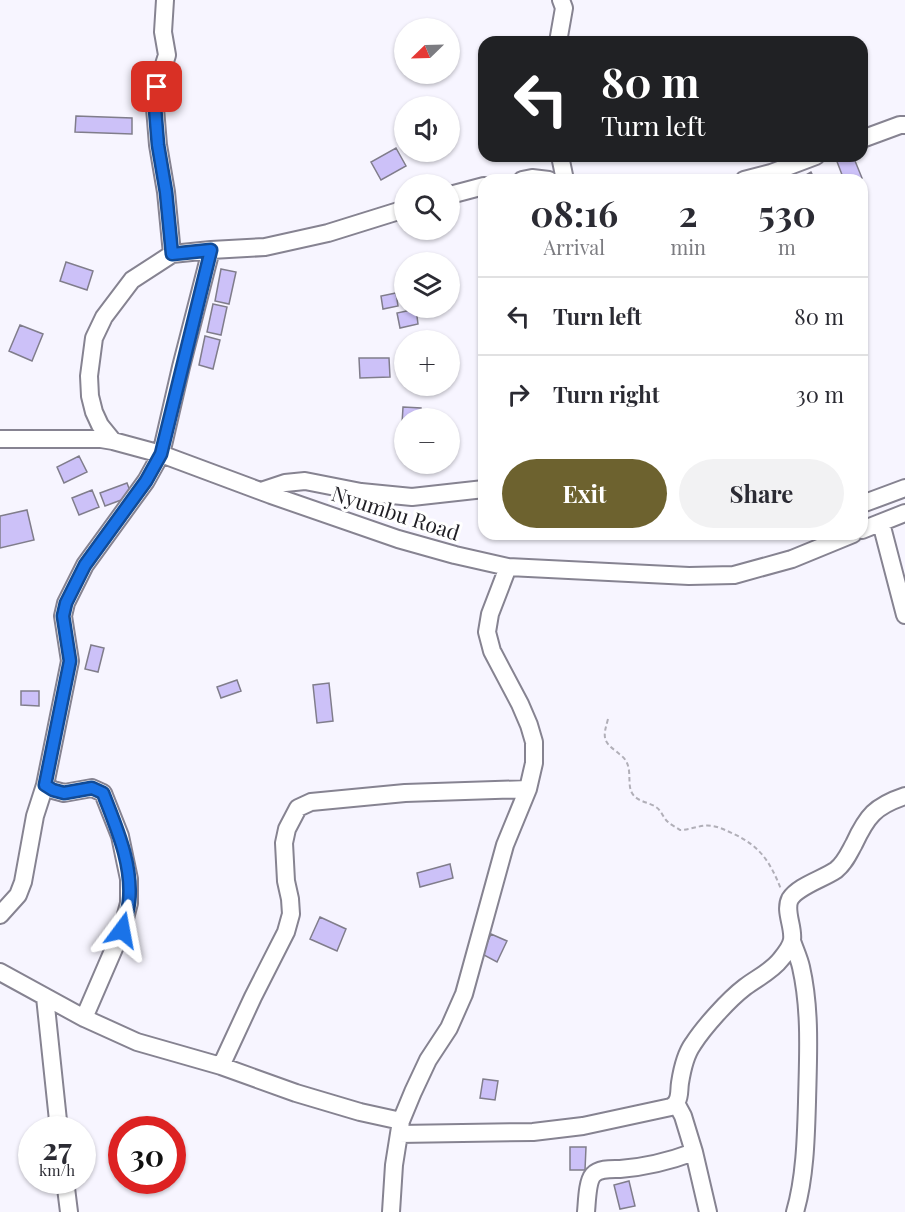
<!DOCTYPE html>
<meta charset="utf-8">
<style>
:root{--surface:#fff;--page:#f2f2f3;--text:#2b2b33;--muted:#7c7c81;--line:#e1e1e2;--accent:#6d622f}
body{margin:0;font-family:"Playfair Display",serif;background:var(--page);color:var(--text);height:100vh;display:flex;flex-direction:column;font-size:22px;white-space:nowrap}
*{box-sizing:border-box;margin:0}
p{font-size:20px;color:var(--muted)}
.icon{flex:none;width:33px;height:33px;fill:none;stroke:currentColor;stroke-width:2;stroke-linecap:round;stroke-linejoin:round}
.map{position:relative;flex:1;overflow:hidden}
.panel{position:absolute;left:478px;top:174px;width:390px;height:366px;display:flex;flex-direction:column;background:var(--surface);border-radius:18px;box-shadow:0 2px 4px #0004}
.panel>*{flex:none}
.banner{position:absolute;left:478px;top:36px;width:390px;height:126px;border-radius:18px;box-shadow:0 2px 4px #0004;background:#202124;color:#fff;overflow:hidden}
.needle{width:39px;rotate:247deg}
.fabs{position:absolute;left:394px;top:18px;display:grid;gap:12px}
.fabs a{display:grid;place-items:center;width:66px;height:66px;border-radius:50%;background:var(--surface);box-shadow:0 2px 4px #0004;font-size:30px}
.speed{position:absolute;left:18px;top:1116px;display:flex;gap:12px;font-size:30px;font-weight:700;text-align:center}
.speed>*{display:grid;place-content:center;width:78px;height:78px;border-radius:50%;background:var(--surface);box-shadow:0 2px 4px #0004;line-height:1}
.speed small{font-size:15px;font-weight:400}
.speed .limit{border:9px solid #d22;background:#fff;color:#111}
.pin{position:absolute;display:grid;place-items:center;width:51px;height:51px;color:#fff;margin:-26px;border-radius:12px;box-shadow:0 3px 9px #0006}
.me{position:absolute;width:66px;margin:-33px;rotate:13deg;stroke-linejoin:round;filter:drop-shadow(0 0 4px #0008)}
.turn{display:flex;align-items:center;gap:21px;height:126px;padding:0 24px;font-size:27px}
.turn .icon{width:78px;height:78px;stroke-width:2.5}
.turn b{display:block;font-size:42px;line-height:51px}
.eta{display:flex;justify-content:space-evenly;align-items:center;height:102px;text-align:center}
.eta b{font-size:36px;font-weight:700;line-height:42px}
.cta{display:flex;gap:12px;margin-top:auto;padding:12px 24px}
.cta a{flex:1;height:69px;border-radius:36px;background:var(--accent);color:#fff;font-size:24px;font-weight:700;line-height:69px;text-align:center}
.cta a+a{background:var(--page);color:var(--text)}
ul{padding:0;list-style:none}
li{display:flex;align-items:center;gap:18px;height:78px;padding:0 24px;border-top:2px solid var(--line)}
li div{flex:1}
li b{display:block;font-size:22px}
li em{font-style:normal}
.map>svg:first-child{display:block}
.building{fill:#ccc1f8;stroke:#807d8b;stroke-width:1.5}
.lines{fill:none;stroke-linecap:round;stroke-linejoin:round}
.minor-casing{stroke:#868391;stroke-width:20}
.path{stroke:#b1afb8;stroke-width:2;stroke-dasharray:4.5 3;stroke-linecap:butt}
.minor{stroke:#fff;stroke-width:16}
.route-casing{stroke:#114b97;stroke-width:15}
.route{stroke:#1a73e8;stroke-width:10}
.labels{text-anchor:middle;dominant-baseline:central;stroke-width:6;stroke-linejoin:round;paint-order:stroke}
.street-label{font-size:21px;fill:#1f1e24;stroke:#fff}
</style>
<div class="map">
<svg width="905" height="1212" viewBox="0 0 905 1212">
<rect width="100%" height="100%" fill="#f7f5ff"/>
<path class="building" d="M76,116L132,118V134L75,132Z
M396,148L406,166L381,180L371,162Z
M844,156H853L862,178L857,180H844L836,159Z
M811,172L815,180H797Z
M66,262L93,271L87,290L60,281Z
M221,269L236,272L229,304L215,301Z
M396,293L398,306L383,309L381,296Z
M213,304L227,307L221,335L207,332Z
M416,309L418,324L400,328L397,313Z
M20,325L43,334L32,361L9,351Z
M205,336L220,340L213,369L199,365Z
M405,355V373H402L399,356Z
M359,358H389L390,377L360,378Z
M403,407L421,408V418H405V442L401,441Z
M79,456L87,472L64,483L57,467Z
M127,483L132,496L105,506L100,493Z
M92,490L99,507L79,515L72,498Z
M27,510L34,540L0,548V516Z
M91,645L104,648L98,672L85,669Z
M237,680L241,691L221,698L217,687Z
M329,683L333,721L317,723L313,685Z
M21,691H39V706L21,705Z
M450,864L453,878L420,887L417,873Z
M320,917L346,929L337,951L310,939Z
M491,934L507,941L497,962L482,954Z
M483,1079L498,1081L495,1100L480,1098Z
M570,1147H586L585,1170H570Z
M629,1181L635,1206L620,1209L614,1185Z"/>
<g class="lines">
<g class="minor-casing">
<path id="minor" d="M165,0L163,32L167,55L157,87L155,108L158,145L166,192L172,254
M558,42L564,8L561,0
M862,139L900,125H905
M560,156L565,180
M522,180L532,178L549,180
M744,180L771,173L816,156
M450,195L484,186
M0,439H101L113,441L161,454L271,495L398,539L455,555L508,567L689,576L734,575L792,559L853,534
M113,441L100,425L94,412L90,396L89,376L94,338L104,317L132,280L172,254L211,250L265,247L328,233L405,209
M261,491L285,483L305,481L361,492L412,497L484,489
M862,504L905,488
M881,523L905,615
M862,530L905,513
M45,785L53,790L64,793L92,788L103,793L120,836L129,879V903L122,930L84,1018
M0,915L18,895L23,882L35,816L45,785L70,661L63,616L66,603L85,565L146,481L161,454L181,367L211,250
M792,941C795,950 799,958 801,967C811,1011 808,1057 807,1102C806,1137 805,1178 795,1212
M0,972L84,1018L137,1042L221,1066L296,1093L360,1112L401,1121
M45,997L59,1130
M221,1066L253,997L286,932L291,914L290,899L286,881L284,843L287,829L298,808L311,802L405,793L528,789
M676,1103L683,1116L694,1152L708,1212
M399,1134L533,1132L583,1126L671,1107C674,1105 676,1104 677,1101C680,1096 679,1089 680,1083C682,1070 685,1055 693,1044C704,1027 728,1000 745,987C757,978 772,971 781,959C786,953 791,947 792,940C794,927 784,911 790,899C798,886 823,879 836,870C845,863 849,853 854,844C867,816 875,806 905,796
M65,1180L69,1212
M391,1212L394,1165L401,1121L413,1092L428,1060L449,1028L464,994L505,845L528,789L534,763V742L529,725L520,704L492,651L487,632L490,614L508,567
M586,1212C587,1203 587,1182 593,1175C599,1168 612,1169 620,1169C646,1167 670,1161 694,1152"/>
</g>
<path class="path" d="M608,719C604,734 601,741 616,751C619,754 624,757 626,761C632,771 627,784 632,793C637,802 649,802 656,807C662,811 663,818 668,822C671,825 676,827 680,830C691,830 701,824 712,826C720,827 727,831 734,834C761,847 770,862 781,889"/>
<use href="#minor" class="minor"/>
</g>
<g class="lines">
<g class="route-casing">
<path id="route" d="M122,930C125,921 128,911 129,902C133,864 116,827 103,793L92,788L64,793L53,790L45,785L70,661L63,616L66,603L85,565L146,481L161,454L211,250L172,254L166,192L158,145L155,108L157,87"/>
</g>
<use href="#route" class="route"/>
</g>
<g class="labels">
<g class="street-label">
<text transform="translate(396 512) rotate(18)">Nyumbu Road</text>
</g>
</g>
</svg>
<div class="fabs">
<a><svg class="needle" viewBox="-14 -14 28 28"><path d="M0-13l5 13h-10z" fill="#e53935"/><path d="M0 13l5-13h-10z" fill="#7c7c81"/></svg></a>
<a><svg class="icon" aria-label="sound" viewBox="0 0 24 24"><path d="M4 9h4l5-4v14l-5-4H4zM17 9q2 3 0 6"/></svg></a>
<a><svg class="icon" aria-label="search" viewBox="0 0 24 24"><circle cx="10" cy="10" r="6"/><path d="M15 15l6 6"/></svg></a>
<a><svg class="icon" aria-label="layers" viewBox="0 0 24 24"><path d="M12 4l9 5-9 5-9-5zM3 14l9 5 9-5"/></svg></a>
<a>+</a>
<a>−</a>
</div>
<div class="speed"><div>27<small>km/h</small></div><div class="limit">30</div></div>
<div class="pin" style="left:157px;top:87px;background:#d93025"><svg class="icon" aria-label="arrive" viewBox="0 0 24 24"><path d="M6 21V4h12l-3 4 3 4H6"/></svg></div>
<svg class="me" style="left:122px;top:930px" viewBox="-20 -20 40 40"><path d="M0-17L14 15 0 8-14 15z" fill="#1a73e8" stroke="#fff" stroke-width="4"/></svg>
<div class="banner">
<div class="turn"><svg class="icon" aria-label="left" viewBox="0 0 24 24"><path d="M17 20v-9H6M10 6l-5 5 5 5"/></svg><div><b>80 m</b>Turn left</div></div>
</div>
<section class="panel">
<div class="eta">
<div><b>08:16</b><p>Arrival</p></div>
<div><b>2</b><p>min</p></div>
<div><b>530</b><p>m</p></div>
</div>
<ul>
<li><svg class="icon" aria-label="left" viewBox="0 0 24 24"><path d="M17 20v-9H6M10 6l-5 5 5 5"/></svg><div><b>Turn left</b></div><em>80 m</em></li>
<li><svg class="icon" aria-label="right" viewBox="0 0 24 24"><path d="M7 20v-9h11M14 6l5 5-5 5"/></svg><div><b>Turn right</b></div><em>30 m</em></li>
</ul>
<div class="cta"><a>Exit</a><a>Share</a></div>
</section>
</div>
